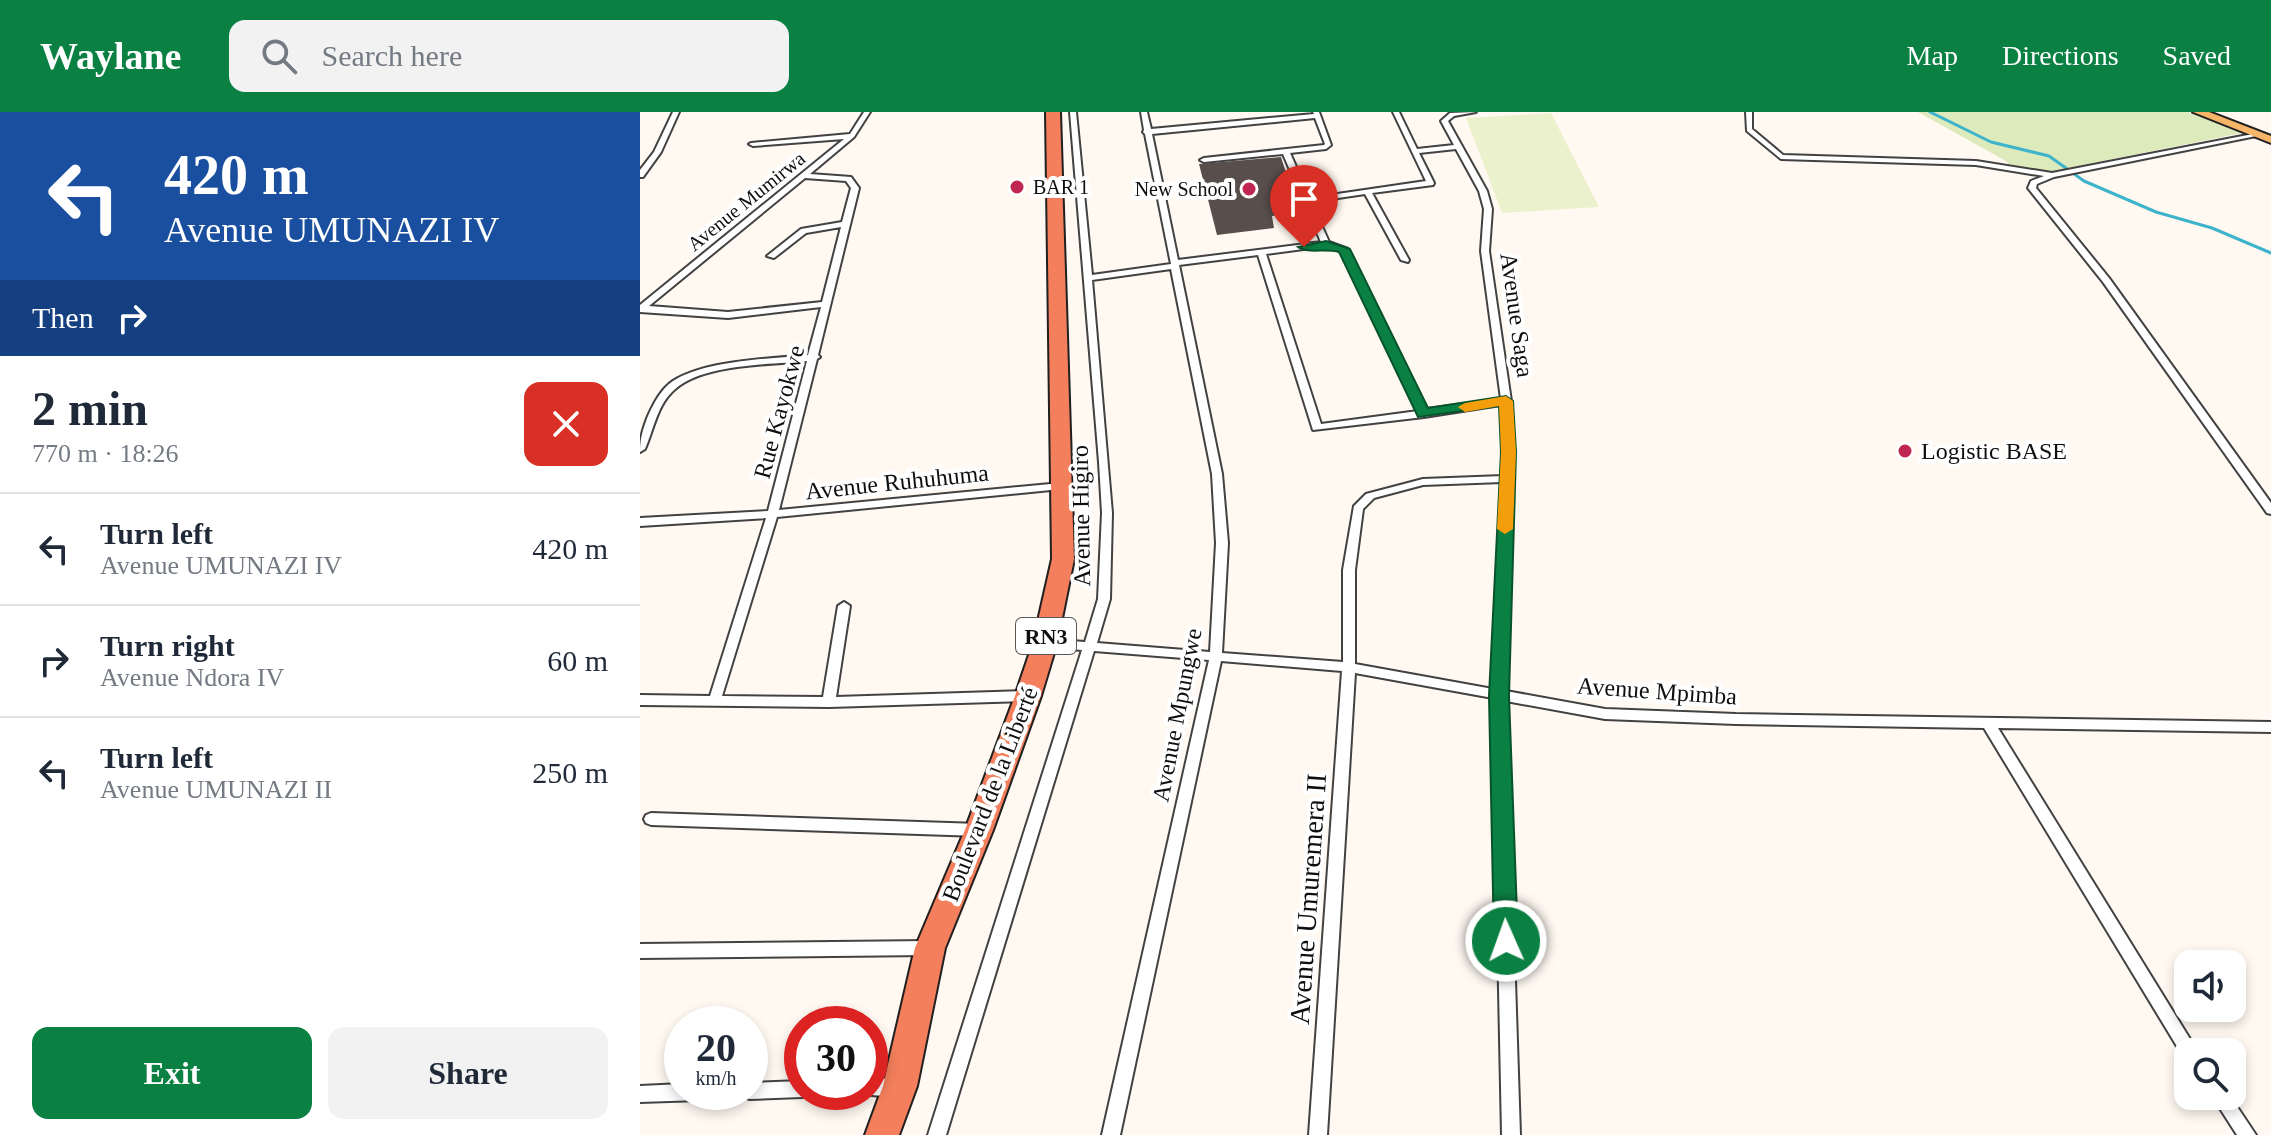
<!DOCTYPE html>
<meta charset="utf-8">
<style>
:root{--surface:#fff;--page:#f2f2f3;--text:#1f2937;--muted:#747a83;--line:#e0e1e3;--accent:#0b8043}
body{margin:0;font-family:Georgia,serif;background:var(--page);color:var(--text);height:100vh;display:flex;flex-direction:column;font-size:30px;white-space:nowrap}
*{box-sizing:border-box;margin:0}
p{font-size:26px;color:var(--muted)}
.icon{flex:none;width:44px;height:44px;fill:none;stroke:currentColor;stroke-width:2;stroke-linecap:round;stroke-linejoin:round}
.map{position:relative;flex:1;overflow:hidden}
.details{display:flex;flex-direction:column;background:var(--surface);width:640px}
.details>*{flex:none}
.guide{background:#1a4fa0;color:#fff;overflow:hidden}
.controls{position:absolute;left:1534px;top:838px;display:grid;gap:16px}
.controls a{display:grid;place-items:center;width:72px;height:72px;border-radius:16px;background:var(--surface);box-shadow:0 4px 12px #0003;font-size:40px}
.speed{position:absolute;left:24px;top:894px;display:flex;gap:16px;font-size:40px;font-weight:700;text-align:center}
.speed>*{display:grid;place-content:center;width:104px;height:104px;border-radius:50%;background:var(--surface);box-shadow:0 4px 12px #0003;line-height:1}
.speed small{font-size:20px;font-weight:400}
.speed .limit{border:12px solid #d22;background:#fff;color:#111}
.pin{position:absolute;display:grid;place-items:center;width:68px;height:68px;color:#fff;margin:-82px -34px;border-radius:50% 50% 50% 0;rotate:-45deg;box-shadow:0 0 8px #0007}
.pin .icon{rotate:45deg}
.me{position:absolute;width:88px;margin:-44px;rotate:358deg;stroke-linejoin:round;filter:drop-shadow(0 0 6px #0008)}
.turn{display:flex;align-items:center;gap:28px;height:168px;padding:0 32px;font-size:36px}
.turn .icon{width:104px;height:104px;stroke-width:2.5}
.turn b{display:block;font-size:56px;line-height:68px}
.then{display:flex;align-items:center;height:76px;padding:0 32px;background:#0003;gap:16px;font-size:30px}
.round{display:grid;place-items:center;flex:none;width:84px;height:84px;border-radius:16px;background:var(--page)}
.overview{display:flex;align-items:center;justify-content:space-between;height:136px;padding:0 32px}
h1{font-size:48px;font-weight:800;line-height:60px}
.button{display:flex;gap:16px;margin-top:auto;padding:16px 32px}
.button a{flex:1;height:92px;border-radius:16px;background:var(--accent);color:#fff;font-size:32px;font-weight:800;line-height:92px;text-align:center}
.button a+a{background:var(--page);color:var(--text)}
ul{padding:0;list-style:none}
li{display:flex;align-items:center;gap:24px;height:112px;padding:0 32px;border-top:2px solid var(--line)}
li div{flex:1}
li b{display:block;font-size:30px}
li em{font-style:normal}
header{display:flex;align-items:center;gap:48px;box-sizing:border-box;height:112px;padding:0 40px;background:var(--accent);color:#fff}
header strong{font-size:38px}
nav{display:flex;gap:44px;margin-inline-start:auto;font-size:28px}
.search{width:560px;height:72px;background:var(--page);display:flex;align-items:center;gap:20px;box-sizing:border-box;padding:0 28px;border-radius:16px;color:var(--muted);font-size:30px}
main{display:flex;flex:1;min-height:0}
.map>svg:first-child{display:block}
.green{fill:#ddeabb}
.pitch{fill:#ecf1cd}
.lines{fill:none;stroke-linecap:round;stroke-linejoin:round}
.stream{stroke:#3eb3cc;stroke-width:3}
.building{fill:#584e4b}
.street-casing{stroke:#424242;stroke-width:4}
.primary-casing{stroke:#202020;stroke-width:4}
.highway-casing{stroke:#202020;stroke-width:4}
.street{fill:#fff;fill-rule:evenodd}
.primary{fill:#f7b569;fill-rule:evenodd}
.highway{fill:#f37f5c;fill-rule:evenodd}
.route{fill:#0b8043;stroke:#07532c;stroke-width:2}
.slow{fill:#f59e0b}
.poi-dot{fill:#bf2750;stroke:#fff;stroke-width:3}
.labels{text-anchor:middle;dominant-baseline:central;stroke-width:8;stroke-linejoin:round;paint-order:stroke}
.far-poi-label{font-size:20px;fill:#0f0f0f;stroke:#fff;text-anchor:start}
.far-street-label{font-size:20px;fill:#0f0f0f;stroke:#fff}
.shield{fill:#fff;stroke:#575757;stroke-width:2}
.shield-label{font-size:22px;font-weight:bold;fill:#0f0f0f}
.street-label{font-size:24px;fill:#0f0f0f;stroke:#fff}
.poi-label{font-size:24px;fill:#0f0f0f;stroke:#fff;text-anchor:start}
.near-street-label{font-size:28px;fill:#0f0f0f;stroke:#fff}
</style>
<header>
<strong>Waylane</strong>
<div class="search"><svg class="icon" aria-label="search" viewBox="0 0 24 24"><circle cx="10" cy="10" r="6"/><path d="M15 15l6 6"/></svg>Search here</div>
<nav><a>Map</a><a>Directions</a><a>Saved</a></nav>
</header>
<main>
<section class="details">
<div class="guide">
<div class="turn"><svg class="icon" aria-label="left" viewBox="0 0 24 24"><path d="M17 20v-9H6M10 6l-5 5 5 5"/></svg><div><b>420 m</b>Avenue UMUNAZI IV</div></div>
<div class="then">Then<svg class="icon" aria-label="right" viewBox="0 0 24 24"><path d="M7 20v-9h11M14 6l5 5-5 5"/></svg></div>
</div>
<div class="overview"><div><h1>2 min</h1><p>770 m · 18:26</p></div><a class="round" style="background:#d93025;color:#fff"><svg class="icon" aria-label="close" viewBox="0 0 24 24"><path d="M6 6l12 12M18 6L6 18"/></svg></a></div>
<ul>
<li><svg class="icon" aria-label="left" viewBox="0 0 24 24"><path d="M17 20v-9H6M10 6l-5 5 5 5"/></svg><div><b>Turn left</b><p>Avenue UMUNAZI IV</p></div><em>420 m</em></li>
<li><svg class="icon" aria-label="right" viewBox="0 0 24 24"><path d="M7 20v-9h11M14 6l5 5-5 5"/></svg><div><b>Turn right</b><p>Avenue Ndora IV</p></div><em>60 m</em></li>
<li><svg class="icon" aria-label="left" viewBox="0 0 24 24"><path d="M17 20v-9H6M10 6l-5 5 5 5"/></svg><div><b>Turn left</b><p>Avenue UMUNAZI II</p></div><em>250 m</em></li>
</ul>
<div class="button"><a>Exit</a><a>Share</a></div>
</section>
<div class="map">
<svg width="1631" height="1023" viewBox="0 0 1631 1023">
<rect width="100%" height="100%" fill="#fff9f2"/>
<path class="green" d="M1278,0H1548L1602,21L1408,60L1371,55L1366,49Z"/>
<path class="pitch" d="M911,1L959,95L862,101L826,6Z"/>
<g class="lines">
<path class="stream" d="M1290,0L1351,30L1409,44L1444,69L1516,100L1572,116L1631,141"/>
</g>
<path class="building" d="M641,45L659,101L632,104L634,116L577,123L559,52Z"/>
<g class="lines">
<g class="street-casing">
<path id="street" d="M33,0H39L21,40L3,65H0V58L14,40Z
M224,0H230L214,25L170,62L211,65L219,76L178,243L180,245L177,247L139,398L421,371L426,374L421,377L137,405L82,584L183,585L198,494L204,490L210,494L196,585L388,579L393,581L394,584L393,587L388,589L189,595L0,593V583L70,584L126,406L0,414V406L128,399L167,249C129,253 58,251 31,281C17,295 13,319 5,337L0,340C0,326 3,317 8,304C14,291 21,277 33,269C66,248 130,247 168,243L181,195L88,206L0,200V193L204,27L113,34L109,32L111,31L210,22ZM165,66L206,69L211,76L202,110L161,117L127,144L134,146L166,121L201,115L182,190L88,200L9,194Z
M430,0H436L452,163L531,152L505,22L503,20L504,18L501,0H507L511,17L674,2L673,0H679L691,33L686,37L650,41L670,86L786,69L753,0H759L777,37L814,33L801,9L810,1L836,0L814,4L808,9L847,79L852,97L849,139L871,289L874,340L866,579L965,597L1096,602L1631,610V620L1358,616L1558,940H1548V947L1544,946L1344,616L1096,612L965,607L866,589L880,1023H862L853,586L715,561L687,1023H669L702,559L581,549L480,1023H462L569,548L454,539L306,1023H288L442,538L405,535L399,531L405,527L445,530L458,487L462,401L459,350ZM675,6L685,32L684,33L564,46L560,48L564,50L643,42L681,130L538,148L512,22ZM816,37L839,79L844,97L841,139L861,287L787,297L708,137L689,130L671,90L725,82L761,148L768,150L769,148L732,81L793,73L794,71L779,41ZM686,134L701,139L778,299L681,312L626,142ZM618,143L673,318L784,305L861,293L864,340L863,364L783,367L726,382L714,394L703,458V550L582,541L588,431L582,362L539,153ZM531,157L572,362L576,431L570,540L457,531L470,487L472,401L452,168ZM862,370L853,577L715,552V458L723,397L734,386L783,373Z
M1106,0H1112V17L1143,43L1336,49L1412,61L1618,21L1619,22L1616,24L1414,65L1397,72L1396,76L1469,166L1631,391V402L1627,401L1463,170L1388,76L1391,69L1404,64L1336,53L1141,47L1107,19Z
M11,701L339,712L344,714L346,718L344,722L339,724L11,713L6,711L4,707L6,703Z
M289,829L294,831L297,836L294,841L289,843L0,846V832Z
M259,966L265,968L267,974L265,980C254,984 235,985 224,981L230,980V967Z
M162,969V980H169L168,983L162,985L110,987L104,985L102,980H110V971Z
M42,972V980H68L66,986L60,988L0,990V974Z
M1572,984H1590L1616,1023H1597Z"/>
</g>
<g class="primary-casing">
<path id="primary" d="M1553,0H1569L1631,24V31Z"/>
</g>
<g class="highway-casing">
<path id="highway" d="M406,0H420L434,447L417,531L401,584L353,718L305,836L277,974L259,1023H225L243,974L275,836L325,718L375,584L393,531L412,447Z"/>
</g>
<use href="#street" class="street"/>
<use href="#primary" class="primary"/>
<use href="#highway" class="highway"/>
</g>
<path class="route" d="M686,129L710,137L788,296L866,284L873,289L876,340L869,584L878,829L874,836L866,839L858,836L854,829L849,584L861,340L859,294L778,305L699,140C686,136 667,142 658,135Z"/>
<path class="slow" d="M866,284L873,289L876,340L873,417L865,422L857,417L861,340L859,294L825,300L818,295L825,291Z"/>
<g class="poi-dot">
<circle cx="377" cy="75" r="8"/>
<circle cx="609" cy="77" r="8"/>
<circle cx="1265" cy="339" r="8"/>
</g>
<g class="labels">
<g class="far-poi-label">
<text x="393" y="75">BAR 1</text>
<text x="593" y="77" text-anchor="end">New School</text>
</g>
<g class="far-street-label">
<text transform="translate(106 89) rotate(-39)">Avenue Mumirwa</text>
</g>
<rect class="shield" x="376" y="506" width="60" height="36" rx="6"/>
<g class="shield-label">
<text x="406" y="524">RN3</text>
</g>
<g class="street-label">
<text transform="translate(877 203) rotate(82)">Avenue Saga</text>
<text transform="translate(139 300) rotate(-75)">Rue Kayokwe</text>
<text transform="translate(257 370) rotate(-6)">Avenue Ruhuhuma</text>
<text transform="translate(441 404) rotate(-91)">Avenue Higiro</text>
<text transform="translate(1017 579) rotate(4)">Avenue Mpimba</text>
<text transform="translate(537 603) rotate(-79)">Avenue Mpungwe</text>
<text transform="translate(350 682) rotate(-69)">Boulevard de la Liberté</text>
</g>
<g class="poi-label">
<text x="1281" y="339">Logistic BASE</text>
</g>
<g class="near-street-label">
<text transform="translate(668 787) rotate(-86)">Avenue Umuremera II</text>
</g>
</g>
</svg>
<div class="controls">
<a><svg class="icon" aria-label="sound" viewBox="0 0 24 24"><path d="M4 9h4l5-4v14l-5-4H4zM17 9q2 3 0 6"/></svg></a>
<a><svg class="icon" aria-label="search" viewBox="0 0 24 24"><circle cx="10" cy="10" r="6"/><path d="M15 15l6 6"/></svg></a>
</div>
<div class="speed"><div>20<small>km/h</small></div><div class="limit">30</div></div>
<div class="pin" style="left:664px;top:135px;background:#d93025"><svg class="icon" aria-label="arrive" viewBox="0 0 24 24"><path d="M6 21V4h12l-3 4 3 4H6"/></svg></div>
<svg class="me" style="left:866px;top:829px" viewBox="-20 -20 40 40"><circle r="17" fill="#0b8043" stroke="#fff" stroke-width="3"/><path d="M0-11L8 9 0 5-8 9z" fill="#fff"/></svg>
</div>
</main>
